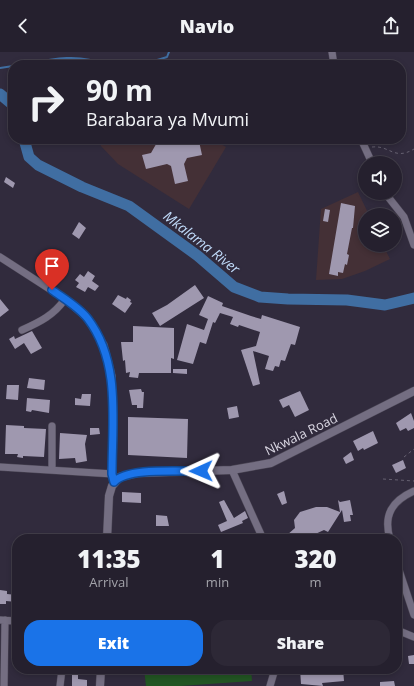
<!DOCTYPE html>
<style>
:root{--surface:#25202e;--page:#2d2836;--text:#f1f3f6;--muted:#a3a3aa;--line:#423e4a;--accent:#1a73e8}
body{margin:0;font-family:"Open Sans",sans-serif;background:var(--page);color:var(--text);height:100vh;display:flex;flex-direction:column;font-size:15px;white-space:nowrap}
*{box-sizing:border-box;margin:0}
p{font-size:13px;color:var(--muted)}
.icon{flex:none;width:22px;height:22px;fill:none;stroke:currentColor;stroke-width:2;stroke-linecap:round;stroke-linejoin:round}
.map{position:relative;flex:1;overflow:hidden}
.details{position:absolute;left:12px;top:482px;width:390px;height:140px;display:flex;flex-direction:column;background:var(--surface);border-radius:16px;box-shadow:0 2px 6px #0003,0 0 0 1px var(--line)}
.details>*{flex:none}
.guide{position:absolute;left:8px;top:8px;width:398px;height:84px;border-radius:16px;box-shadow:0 2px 6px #0003,0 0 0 1px var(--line);background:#25202e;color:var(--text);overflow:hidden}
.fabs{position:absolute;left:358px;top:104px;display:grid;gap:8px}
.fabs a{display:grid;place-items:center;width:44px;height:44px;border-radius:50%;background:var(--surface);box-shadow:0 2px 6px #0003,0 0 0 1px var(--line);font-size:20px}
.pin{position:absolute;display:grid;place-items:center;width:34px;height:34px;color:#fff;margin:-41px -17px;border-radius:50% 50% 50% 0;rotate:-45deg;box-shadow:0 0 4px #0007}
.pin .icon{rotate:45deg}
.me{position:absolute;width:44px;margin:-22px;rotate:269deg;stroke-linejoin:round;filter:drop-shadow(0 0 3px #0008)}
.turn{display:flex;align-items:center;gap:14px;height:84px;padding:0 12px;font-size:18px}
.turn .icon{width:52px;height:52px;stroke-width:2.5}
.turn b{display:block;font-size:28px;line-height:34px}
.eta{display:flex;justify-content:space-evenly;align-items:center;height:68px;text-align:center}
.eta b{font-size:24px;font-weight:800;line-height:28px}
.button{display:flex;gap:8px;margin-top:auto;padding:8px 12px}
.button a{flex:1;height:46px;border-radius:16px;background:var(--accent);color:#fff;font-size:16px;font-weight:800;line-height:46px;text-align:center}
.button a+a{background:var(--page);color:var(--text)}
header{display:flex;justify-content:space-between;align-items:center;height:52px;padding:0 12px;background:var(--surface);font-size:18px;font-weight:800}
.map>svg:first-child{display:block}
.commercial{fill:#443036}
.green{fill:#225523}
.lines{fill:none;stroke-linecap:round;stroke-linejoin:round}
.stream{stroke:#406ea2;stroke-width:2}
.river{stroke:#406ea2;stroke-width:11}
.building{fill:#9f98af}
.minor-casing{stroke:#4b4655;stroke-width:8}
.tertiary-casing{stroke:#4b4655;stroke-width:9}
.path{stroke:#666171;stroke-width:1;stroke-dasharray:3 3;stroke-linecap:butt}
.minor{stroke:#746e82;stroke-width:7}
.tertiary{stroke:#746e82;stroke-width:8}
.route-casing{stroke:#114b97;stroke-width:10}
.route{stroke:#1a73e8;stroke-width:7}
.labels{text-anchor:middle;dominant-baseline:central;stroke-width:4;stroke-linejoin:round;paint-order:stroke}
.street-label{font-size:13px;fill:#d9d6e2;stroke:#312b3d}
.water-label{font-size:14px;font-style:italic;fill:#bfd9f8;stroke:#312b3d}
</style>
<header><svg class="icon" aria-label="back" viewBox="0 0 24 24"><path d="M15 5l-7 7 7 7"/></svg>Navio<svg class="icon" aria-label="share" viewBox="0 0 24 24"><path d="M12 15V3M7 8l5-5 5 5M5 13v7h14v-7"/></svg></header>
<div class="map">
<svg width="414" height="634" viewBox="0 0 414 634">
<rect width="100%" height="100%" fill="#312b3d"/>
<path class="commercial" d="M98,87H213L226,95L189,157L118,112L101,94Z
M358,140L369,163H365V193H383L390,207L365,219L342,227L316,228L321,157Z"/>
<path class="green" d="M144,617H251L252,629L180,634H146Z"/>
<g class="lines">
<path class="stream" d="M21,13C47,8 79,0 104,13
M148,13L154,9L167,5L169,0
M0,16L13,14"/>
<path class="river" d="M0,42L13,53
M24,87L29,105L38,113L82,135L129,154L198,204L234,235L260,245L288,247L347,248L385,253L414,246"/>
</g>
<path class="building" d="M159,87H178L185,93L199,89L202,103L187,106L184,112L188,129L175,132L171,114L167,112L146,117L142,103L151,101Z
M6,125L15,131L13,136L4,130Z
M341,151L355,154L353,176H352L347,202L349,203L347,213L345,212L343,221L338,220V224L329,222Z
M325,157L330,158L328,170L323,169Z
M79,170L86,176L79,187L72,182Z
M88,219L95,224L92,229L99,234L95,239L88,235L85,240L76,235L79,231L75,228L80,222L84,225Z
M195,233L204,246L160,274L152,261L167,253Z
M118,243L126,247L127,245L131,248L130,250L132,251L125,261L112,252Z
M208,244L223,251L222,254L251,264L261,267L262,263L300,275L295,293L291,292L285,309L281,308L279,315L275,314L273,319L265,317L269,304L253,299L260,332L253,334L241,298L256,294L260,280L239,273L238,275L230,272L233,265L220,261L215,271L213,270L206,292L200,290L193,312L177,308L187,272L204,278L208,267L199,263Z
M0,247L9,258L0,265Z
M133,274L174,276V307L171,306V321H139L138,326L129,325L130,320L126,321L125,308L123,309L121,290H133Z
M32,279L42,296L31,302L24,291L15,297L9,287L14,284L15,287Z
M173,317H187V322L173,321Z
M29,326L45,328L44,338L27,336Z
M7,333H19L18,348L6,347Z
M141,337L142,340H144L143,356H137V353H132L129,338Z
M300,339L309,358L295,365L289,353L283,356L279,348Z
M82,342H91L90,354L75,353V346L81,347Z
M27,346L50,348L49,361L32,358L31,360L26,359Z
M237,354L239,365L229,367L227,356Z
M411,361L414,369V376L408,379L406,376L400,379L396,371Z
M128,365L188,367L187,406L128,403Z
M6,373L24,374V376L46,377L44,405L23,404V406L17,405L18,402H5Z
M90,376H99L100,382L90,383Z
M373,379L378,391L364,398L363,396L358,399L353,389Z
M60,381L87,383L85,392L87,409L76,411L75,406L59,407Z
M351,400L354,408L346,412L343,406Z
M403,408L406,416L396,421L392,413Z
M284,439L287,451L282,453L277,442Z
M122,440L141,441V451L122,450Z
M224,448L234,466L245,459L248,466L242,469L243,471L221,480L218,473L227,469L219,450Z
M338,448L340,450L350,448L353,463H350L351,469L344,470L342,458L328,480L324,478L311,484V487H301V483L291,487L287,483L295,476L294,468L300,460L316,455H327L340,460Z
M156,463L167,464L169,474H156Z
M129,481L144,482L145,487H129Z
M0,538L7,539V542L17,543V550L6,549V552H0Z
M414,603V612H409L408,604Z
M300,617H343L344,629L322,631L323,634L301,632Z
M72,623H78V627L87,628V634H72Z
M394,629L395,634H380V630Z"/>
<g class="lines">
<g class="minor-casing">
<path id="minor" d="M332,0L334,13
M361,87L372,111
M385,141L404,165L414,193
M0,205L65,247L87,266L104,293L112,324L113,422L114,429
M22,278C40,270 54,263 65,247
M0,415L113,422
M52,418V374
M232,418L263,487
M390,487C383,463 392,449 414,439
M397,512L414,563
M0,568L17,569
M397,578L414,585
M4,634L5,568
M60,634L62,617
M270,634L275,617"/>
</g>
<g class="tertiary-casing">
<path id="tertiary" d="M107,487L109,444L112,434L120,425L137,421L232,418L271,411L414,339
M100,634L101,617"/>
</g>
<path class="path" d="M149,12V13
M311,87L318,90L355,92
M372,95C390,93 394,109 414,97
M404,405L414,397
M383,427L414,429"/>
<use href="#minor" class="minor"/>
<use href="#tertiary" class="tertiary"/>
</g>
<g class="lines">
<g class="route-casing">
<path id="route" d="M52,238C63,246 79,255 88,267C121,311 112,369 112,422L114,430C128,415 180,420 201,419"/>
</g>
<use href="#route" class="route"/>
</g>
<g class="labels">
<g class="street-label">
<text transform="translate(301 382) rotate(-26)">Nkwala Road</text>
</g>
<g class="water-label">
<text transform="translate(202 190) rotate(38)">Mkalama River</text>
</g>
</g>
</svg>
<div class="fabs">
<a><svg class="icon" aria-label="sound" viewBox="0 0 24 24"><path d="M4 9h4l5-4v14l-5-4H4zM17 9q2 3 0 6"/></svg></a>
<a><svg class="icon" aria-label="layers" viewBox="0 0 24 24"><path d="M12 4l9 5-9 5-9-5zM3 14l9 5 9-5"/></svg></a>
</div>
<div class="pin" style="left:52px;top:238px;background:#d93025"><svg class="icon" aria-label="arrive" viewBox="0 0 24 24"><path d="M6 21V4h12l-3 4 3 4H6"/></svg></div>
<svg class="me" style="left:201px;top:419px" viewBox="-20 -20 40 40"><path d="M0-17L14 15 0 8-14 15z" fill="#1a73e8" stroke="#fff" stroke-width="4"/></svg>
<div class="guide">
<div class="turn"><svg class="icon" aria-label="right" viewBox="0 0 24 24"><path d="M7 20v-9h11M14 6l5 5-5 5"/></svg><div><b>90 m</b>Barabara ya Mvumi</div></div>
</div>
<section class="details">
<div class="eta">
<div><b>11:35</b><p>Arrival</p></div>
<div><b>1</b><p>min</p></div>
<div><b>320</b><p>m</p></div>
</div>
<div class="button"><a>Exit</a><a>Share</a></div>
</section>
</div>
